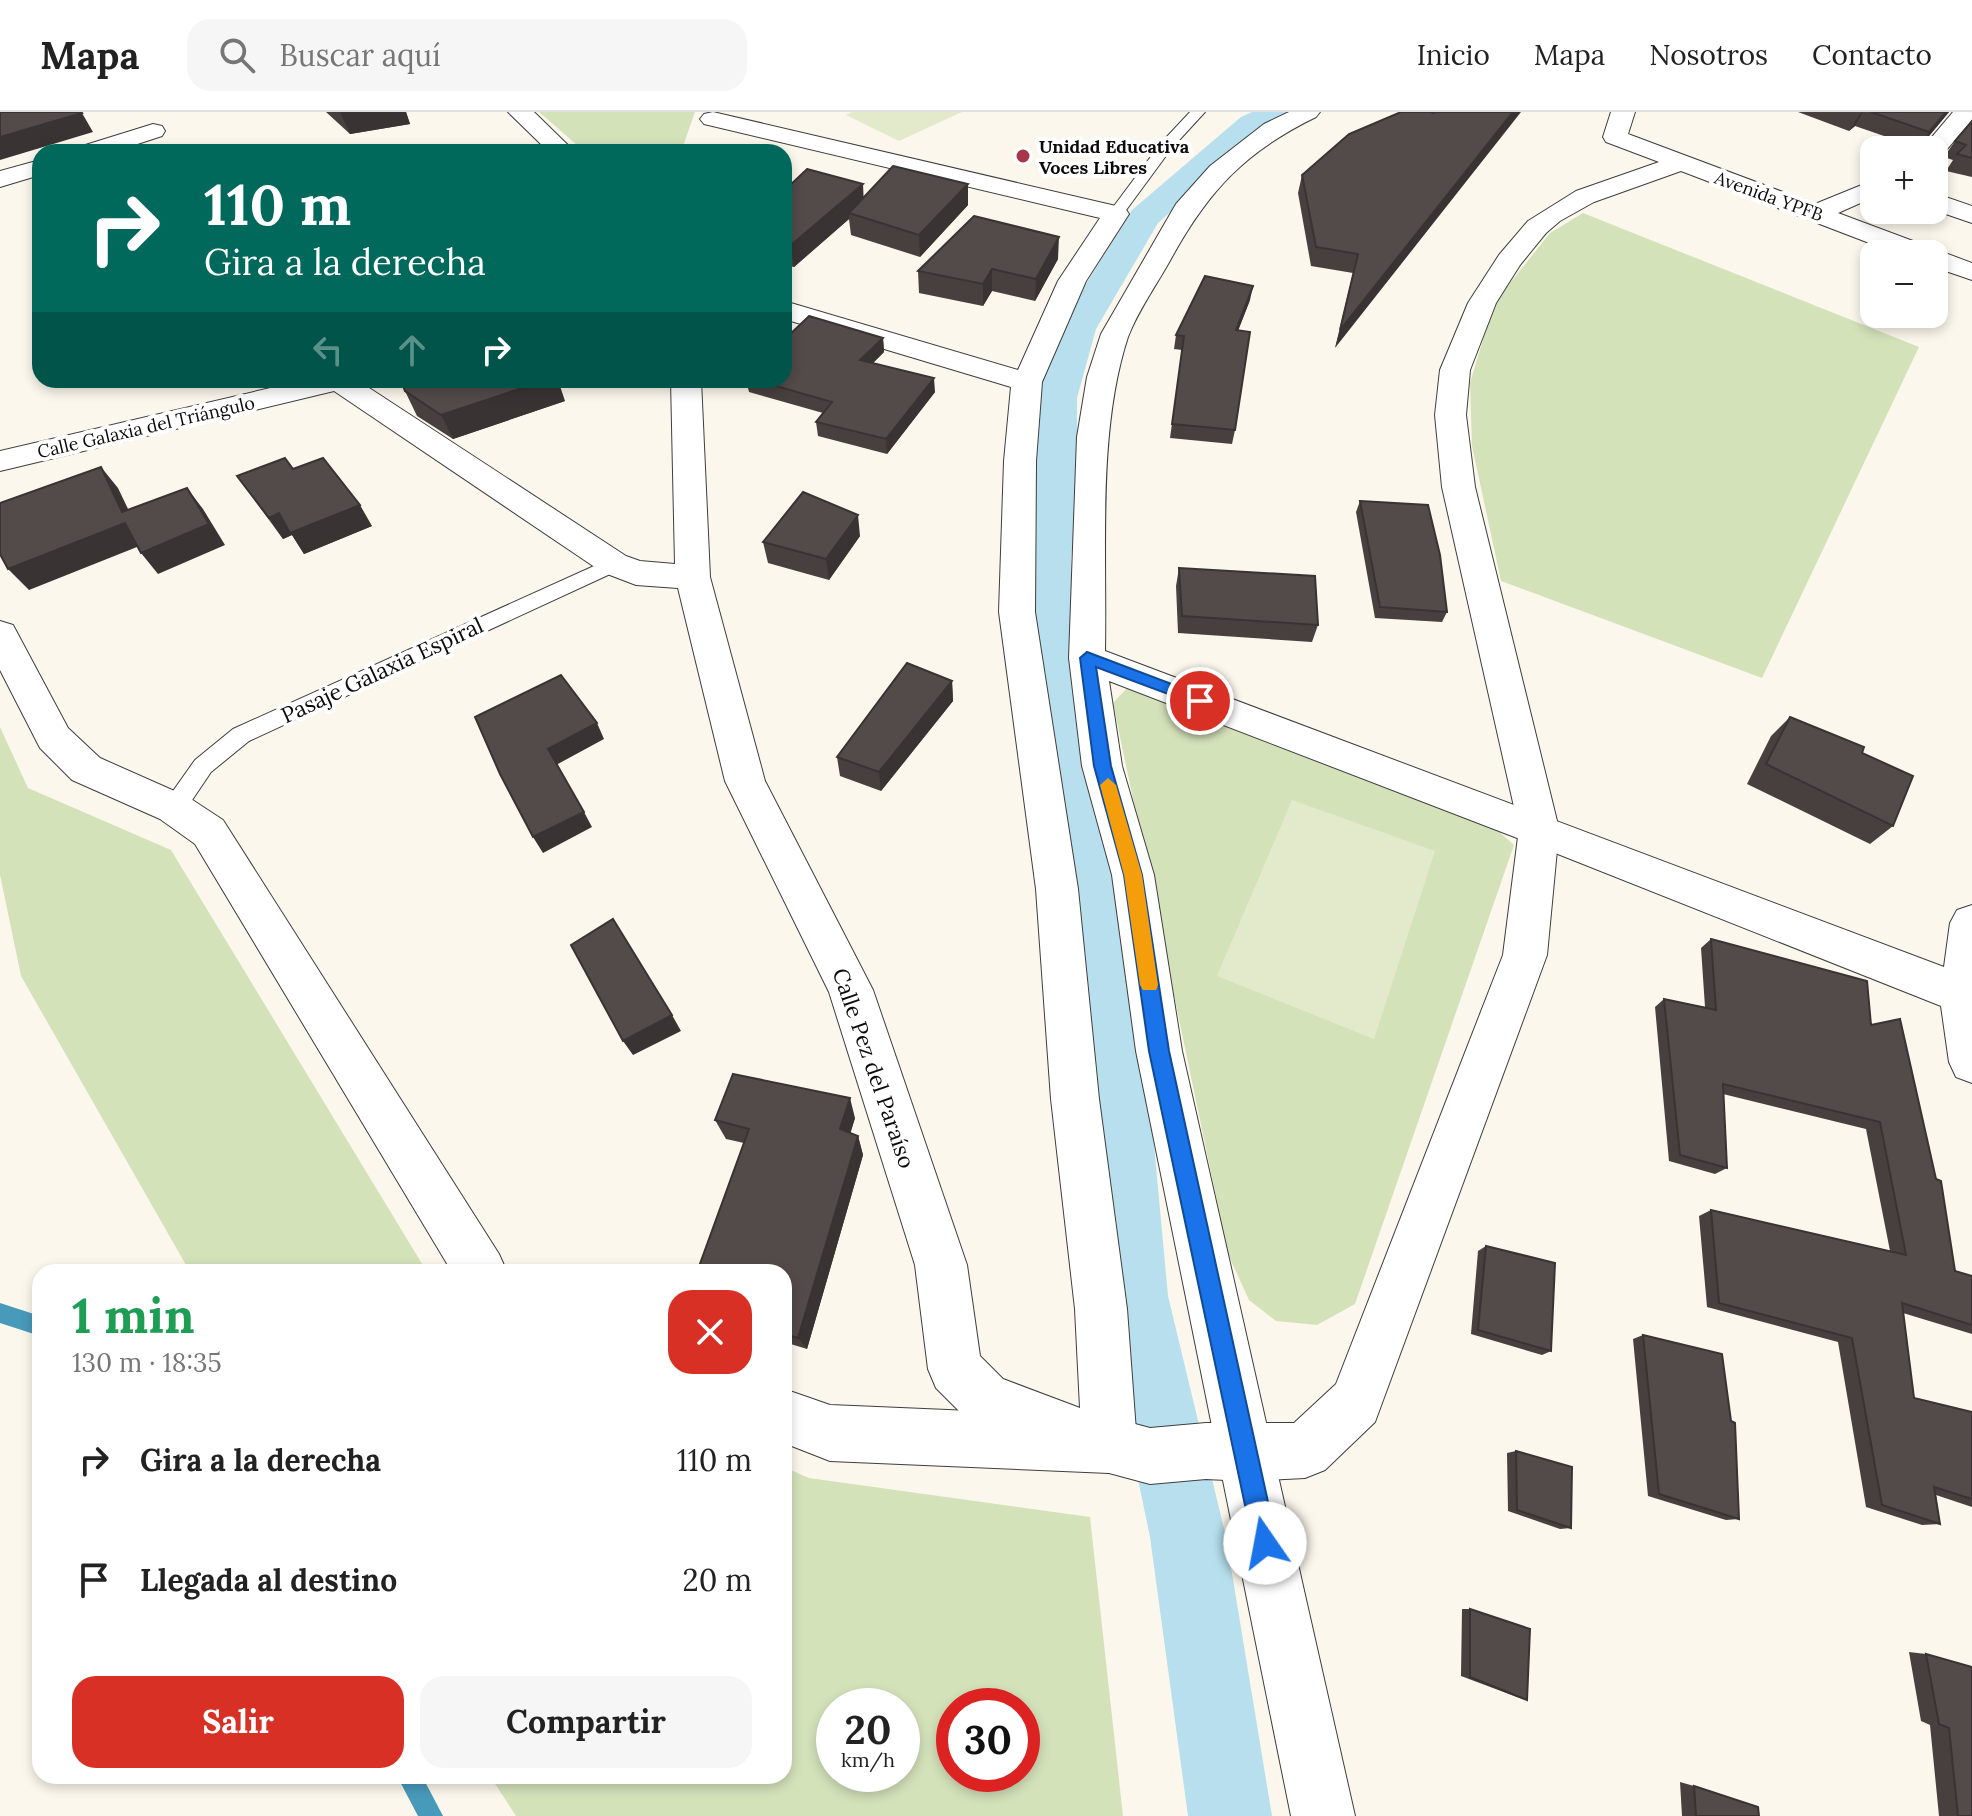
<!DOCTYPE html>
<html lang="es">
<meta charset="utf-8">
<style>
:root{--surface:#fff;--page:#f6f6f6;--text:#222;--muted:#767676;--line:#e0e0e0;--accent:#d93025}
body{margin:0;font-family:Lora,serif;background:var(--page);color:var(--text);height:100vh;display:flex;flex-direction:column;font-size:30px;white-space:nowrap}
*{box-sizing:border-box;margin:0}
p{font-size:26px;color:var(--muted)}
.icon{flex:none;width:44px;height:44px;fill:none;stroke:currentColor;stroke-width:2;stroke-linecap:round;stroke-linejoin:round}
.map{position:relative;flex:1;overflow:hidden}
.sheet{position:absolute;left:32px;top:1152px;width:760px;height:520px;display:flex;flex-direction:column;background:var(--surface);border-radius:24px;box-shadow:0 4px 12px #0003}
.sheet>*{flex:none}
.top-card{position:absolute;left:32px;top:32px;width:760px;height:244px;border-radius:24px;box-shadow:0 4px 12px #0003;background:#00695c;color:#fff;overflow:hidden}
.tools{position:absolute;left:1860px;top:24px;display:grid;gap:16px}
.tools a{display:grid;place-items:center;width:88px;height:88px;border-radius:16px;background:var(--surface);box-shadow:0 4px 12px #0003;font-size:40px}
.speed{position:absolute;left:816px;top:1576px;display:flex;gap:16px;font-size:40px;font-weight:700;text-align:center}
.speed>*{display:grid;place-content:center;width:104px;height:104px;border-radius:50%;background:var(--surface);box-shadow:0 4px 12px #0003;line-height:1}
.speed small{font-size:20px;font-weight:400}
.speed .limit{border:12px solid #d22;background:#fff;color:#111}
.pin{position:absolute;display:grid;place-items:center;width:68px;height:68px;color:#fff;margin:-34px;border:4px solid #fff;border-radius:50%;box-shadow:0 2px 8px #0007}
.me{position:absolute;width:88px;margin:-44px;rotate:348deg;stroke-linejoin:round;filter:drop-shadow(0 0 6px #0008)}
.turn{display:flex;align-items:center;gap:28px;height:168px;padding:0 40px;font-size:36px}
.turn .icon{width:104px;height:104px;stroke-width:2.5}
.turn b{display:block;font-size:56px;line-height:68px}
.lanes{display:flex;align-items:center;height:76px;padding:0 40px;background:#0003;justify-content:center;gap:40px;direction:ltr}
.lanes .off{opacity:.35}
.round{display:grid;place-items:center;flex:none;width:84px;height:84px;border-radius:24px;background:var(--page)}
.head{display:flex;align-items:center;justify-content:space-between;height:136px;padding:0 40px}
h1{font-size:48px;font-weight:800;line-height:60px;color:#1e9e55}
.action{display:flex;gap:16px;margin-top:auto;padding:16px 40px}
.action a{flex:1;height:92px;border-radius:24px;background:var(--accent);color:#fff;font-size:32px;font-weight:800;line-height:92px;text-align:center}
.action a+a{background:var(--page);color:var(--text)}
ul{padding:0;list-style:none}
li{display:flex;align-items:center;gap:24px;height:120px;padding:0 40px}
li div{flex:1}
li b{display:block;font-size:30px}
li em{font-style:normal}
header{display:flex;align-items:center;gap:48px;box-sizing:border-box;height:112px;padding:0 40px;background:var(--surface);border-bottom:2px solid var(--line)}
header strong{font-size:38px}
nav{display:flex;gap:44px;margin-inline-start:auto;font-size:28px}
.search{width:560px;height:72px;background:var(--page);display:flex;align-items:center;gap:20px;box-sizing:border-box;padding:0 28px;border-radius:24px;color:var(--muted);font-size:30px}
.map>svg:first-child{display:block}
.green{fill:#d4e2ba;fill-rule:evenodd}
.pitch{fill:#e3eacb}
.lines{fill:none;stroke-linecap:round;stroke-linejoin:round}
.stream{fill:#489aba;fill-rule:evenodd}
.canal{fill:#b7dfed;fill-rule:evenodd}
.service-casing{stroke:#3e3e3e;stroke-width:2}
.minor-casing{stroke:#3e3e3e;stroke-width:2}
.tertiary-casing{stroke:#3e3e3e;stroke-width:2}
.service{fill:#fff;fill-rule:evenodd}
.minor{fill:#fff;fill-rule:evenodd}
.tertiary{fill:#fff;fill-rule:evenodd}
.wall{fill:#47403f}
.shaded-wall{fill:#393433}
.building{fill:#524b49;stroke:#393433;stroke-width:2}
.route{fill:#1a73e8;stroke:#114b97;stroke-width:2}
.slow{fill:#f59e0b}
.poi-dot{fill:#a7364a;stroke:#fff;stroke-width:3}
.labels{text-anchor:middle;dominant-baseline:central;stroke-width:8;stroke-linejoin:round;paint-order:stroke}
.far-poi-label{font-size:18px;font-weight:bold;fill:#0b0b0b;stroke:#fff;text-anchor:start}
.far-street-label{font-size:18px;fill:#0b0b0b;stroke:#fff}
.street-label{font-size:22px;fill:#0b0b0b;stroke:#fff}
</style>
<header>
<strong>Mapa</strong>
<div class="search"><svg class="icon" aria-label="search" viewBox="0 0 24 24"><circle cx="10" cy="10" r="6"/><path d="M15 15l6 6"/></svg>Buscar aquí</div>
<nav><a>Inicio</a><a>Mapa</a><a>Nosotros</a><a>Contacto</a></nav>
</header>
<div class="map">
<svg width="1972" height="1704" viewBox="0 0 1972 1704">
<rect width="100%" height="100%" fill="#fcf7ec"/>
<path class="green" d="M539,0H695L681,40H585Z
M1583,101L1919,235L1762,566L1501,469L1472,334L1470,271L1494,191L1550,121Z
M1127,576L1496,717L1514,733L1355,1192L1317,1213L1276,1209L1249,1188L1228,1142L1113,591Z
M0,615L28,676L171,738L427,1160H190L21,864L0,763Z
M784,1355L809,1366L1090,1405L1123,1704H516L490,1664H784ZM902,1594V1662H834V1594ZM1022,1594V1662H954V1594Z"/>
<path class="pitch" d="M852,0H962L899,29L846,3Z
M1292,688L1435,739L1374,927L1217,864Z"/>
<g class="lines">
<path class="stream" d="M0,1191L40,1204V1224L0,1211Z
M397,1664H422L443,1704H418Z"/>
<path class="canal" d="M1252,0H1294L1289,7L1263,19L1158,111L1096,217L1077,286V397L1071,446L1077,602L1106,731L1136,838L1168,1184L1226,1425L1272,1704H1188L1150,1425L1100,1184L1078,838L1052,731L1027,602L1025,446L1033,397L1037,286L1058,217L1132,98L1241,5Z"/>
<g class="service-casing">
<path id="service" d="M1190,0H1205L1171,37L1121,105H1111L1108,102L1161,31Z
M614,445L624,452L621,457L249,629L211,660L182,703L174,705L166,703L162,696L166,689L195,648L233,617Z"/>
</g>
<g class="minor-casing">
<path id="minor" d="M508,0H534L575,40H549Z
M713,0L1116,94L1125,96L1129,102L1086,169L1042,270L1036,349L1035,500L1078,777L1099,987L1127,1197L1137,1333L1129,1353L1109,1361L1024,1332L965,1305L936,1276L928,1257L915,1153L829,880L725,669L678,476L636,473L602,460L334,279L0,359V339L305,268H357L626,444L640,449L675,452L671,268H701L710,465L765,669L873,878L967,1153L980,1244L1003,1267L1080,1296L1075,1197L1051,987L1036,777L999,500L1004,349L1011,275L784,207V189L1018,258L1058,169L1100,106L704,12L700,7L704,2Z
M1289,0H1320L1316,5C1246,39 1209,78 1172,145C1158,171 1138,198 1128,225C1097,319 1107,440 1105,539L1944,855L1950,811L1957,798L1972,793V971L1956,965L1949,950L1941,894L1525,729L1109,569L1122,654L1154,763L1182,939L1355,1704H1291L1136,939L1112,763L1082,654L1069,546L1077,325L1087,265L1101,222L1176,92L1210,54L1264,12Z
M1953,0H1972V8L1942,43L1934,45V38H1921Z
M153,12L162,14L165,19L162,24L113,40H76L79,35Z
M40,48V63L0,75V59Z"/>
</g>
<g class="tertiary-casing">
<path id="tertiary" d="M1611,0H1635L1628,22L1815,92L1874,68V85L1838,101L1972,151V168L1934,155V142H1898L1681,59L1594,90L1560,109L1546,121L1520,153L1496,191L1470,258L1466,303L1475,375L1559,717L1547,843L1375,1310L1325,1358L1305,1366L1246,1369L1206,1367L1150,1372L1109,1361L830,1349L784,1331V1277L830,1293L1109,1305L1150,1316L1206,1311H1294L1336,1272L1503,843L1519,717L1442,375L1435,303L1440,258L1468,191L1499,143L1528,109L1576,79L1659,50L1606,30L1603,25Z
M1934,81L1972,94V111L1934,98Z
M0,509L13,513L68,616L100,646L188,685L223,708L499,1142L507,1160H452L195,732L160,707L72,668L40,636L0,558Z"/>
</g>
<use href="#service" class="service"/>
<use href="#minor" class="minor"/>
<use href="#tertiary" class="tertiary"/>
</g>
<path class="wall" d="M326,0H406L410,12L350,22Z
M1798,0H1949L1919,36L1855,14L1849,19Z
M1433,1L1335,236L1353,161L1311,154L1298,81L1302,63Z
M1972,9V65L1946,59L1953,48L1944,45L1955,29Z
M968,72V93L920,145L851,123L849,107L794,155L784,153V79L864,85Z
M1058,147L1035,189L992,179L983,194L919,181L918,159Z
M1250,188L1238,218L1235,318L1232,332L1170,326L1182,238L1174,237L1176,223Z
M883,226L884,240L873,251L935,280L887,342L818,324L816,310L823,301L749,280L746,268H784Z
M405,279L565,289L453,327L417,304Z
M293,357L372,414L304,442L292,423L283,427L237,364Z
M1360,389L1447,500L1442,510L1375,506L1356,400Z
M860,424L829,468L768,451L763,430Z
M1179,456L1318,513L1312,530L1178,521L1176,474Z
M952,569L953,589L881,679L840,664L837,645Z
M1790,605L1862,641L1893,714L1870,732L1747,672L1771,624Z
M1711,827L1871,913L1955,1159L1972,1164V1222L1903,1201L1914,1286L1972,1300V1395L1936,1383L1940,1412L1922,1413L1866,1395L1838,1230L1707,1195L1699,1104L1711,1098L1890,1139L1866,1017L1723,982L1727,1056L1715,1062L1669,1049L1655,895L1664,887L1705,895L1701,836Z
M855,1006L850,1021L858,1024L863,1043L807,1237L784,1230V1160L744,1031L726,1027L715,1008Z
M1486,1134L1551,1239L1542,1243L1471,1222L1478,1139Z
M1643,1223L1739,1407L1726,1408L1648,1384L1633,1227Z
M1516,1339L1571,1416L1560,1417L1508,1399L1507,1341Z
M1462,1497H1470L1527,1588L1517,1585L1461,1564Z
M1909,1540L1926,1542L1972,1555V1704H1939L1930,1613L1921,1609Z
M1680,1670L1694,1674L1759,1704H1682Z"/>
<path class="shaded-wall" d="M340,0H406L410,12L350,22Z
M1513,0H1521L1335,236L1340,218Z
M1862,0H1863L1855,14L1849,19L1859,3Z
M1946,0H1949L1919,36L1929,20Z
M82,1L93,20L0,48V25Z
M863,72L864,94L849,101V107L794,155L791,133Z
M968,72V93L920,145L919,123Z
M1059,125L1058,147L1035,189L1036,167Z
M992,157V179L983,194V172Z
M1253,174L1250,188L1233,232L1236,218Z
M883,226L884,240L861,263L860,248Z
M934,266L935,280L887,342L886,327Z
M546,268H558L565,289L453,327L441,303Z
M101,355L118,376L140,422L122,400Z
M187,376L203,397L225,433L158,462L141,441Z
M360,393L372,414L304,442L292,423L283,427L269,406L279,401Z
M858,403L860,424L829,468L826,447Z
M125,411L142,433L29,478L8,457Z
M952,569L953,589L881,679L879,660Z
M597,611L604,627L556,653L548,637Z
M584,700L592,715L543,741L533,725Z
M672,903L681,919L633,943L623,929Z
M850,986L855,1006L846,1036L840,1017Z
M858,1024L863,1043L807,1237L798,1226Z"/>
<path class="building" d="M0,0H81L82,1L0,25Z
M1401,0H1430L1433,1L1436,0H1513L1340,218L1358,142L1316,135L1302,63L1349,22Z
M1871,0H1946L1929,20Z
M1972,9V46L1957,42L1966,33L1955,29Z
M893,54L968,72L919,123L849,101Z
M807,57L863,72L791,133L784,132V79Z
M974,104L1059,125L1036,167L992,157L983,172L918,159Z
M1205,164L1253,174L1236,218L1250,220L1235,318L1172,312L1184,224L1176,223Z
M809,204L883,226L860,248L934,266L886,327L816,310L832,290L755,268H784V228Z
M401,268H546L441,303L405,279Z
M285,346L293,357L323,346L360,393L290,421L279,401L269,406L237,364Z
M101,355L122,400L187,376L209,412L141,441L125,411L8,457L0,442V391Z
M803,380L858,403L826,447L763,430Z
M1360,389L1428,393L1440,443L1447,500L1380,495Z
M1179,456L1315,464L1318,513L1182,504Z
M907,551L952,569L879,660L837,645Z
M561,563L597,611L548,637L584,700L533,725L500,662L475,605Z
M1790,605L1864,635L1862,641L1913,664L1893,714L1766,652Z
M613,807L672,903L623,929L571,833Z
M1711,827L1867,869L1871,913L1900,907L1936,1067L1941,1069L1955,1159L1972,1164V1213L1902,1191L1914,1286L1972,1300V1387L1934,1375L1940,1412L1882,1393L1852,1226L1719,1191L1711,1098L1906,1143L1880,1010L1723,972L1727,1056L1680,1043L1664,887L1716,898Z
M733,962L850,986L840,1017L858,1024L798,1226L784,1222V1160H697L749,1017L715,1008Z
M1486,1134L1555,1151L1551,1239L1478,1218Z
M1643,1223L1722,1242L1731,1309L1735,1311L1739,1407L1659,1382Z
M1516,1339L1572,1355L1571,1416L1517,1398Z
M1470,1497L1530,1517L1527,1588L1470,1565Z
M1926,1542L1972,1555V1704H1958L1949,1616L1939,1612Z
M1694,1674L1758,1695L1759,1704H1696Z"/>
<path class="route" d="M1087,540L1206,585L1208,589L1200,594L1096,555L1111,654L1142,763L1169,939L1277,1431L1273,1439L1265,1443L1256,1439L1253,1431L1149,939L1124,763L1094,654L1080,546Z"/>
<path class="slow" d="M1108,666L1116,673L1142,763L1158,873L1156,878H1143L1140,873L1124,763L1100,673Z"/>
<circle class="poi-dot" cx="1023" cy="44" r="8"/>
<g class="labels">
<g class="far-poi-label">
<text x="1039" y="34">Unidad Educativa<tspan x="1039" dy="21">Voces Libres</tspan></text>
</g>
<g class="far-street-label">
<text transform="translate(1769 84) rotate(20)">Avenida YPFB</text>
<text transform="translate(146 315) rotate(-13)">Calle Galaxia del Triángulo</text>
</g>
<g class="street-label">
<text transform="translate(382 558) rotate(-25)">Pasaje Galaxia Espiral</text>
<text transform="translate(874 956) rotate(71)">Calle Pez del Paraíso</text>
</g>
</g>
</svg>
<div class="tools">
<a>+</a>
<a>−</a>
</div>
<div class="speed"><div>20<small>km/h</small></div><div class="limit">30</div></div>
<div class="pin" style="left:1200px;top:589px;background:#d93025"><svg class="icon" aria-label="arrive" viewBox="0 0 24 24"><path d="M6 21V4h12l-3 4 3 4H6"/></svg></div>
<svg class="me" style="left:1265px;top:1431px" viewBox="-20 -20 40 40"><circle r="19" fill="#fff"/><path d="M0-13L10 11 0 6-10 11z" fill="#1a73e8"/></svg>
<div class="top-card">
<div class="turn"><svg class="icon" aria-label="right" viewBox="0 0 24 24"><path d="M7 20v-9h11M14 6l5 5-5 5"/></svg><div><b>110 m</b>Gira a la derecha</div></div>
<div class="lanes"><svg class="icon off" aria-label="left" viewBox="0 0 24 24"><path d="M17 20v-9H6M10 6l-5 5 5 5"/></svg><svg class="icon off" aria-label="ahead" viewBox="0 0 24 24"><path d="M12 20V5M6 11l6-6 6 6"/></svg><svg class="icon" aria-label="right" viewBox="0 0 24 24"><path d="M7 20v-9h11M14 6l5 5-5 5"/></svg></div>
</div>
<section class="sheet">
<div class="head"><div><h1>1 min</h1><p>130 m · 18:35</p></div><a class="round" style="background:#d93025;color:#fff"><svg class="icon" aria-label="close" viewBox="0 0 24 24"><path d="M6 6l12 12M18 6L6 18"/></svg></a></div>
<ul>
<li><svg class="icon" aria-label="right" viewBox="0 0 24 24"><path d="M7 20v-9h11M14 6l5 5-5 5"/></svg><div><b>Gira a la derecha</b></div><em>110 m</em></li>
<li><svg class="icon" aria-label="arrive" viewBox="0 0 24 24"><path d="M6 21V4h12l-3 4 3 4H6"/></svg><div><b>Llegada al destino</b></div><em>20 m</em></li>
</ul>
<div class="action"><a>Salir</a><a>Compartir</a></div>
</section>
</div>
